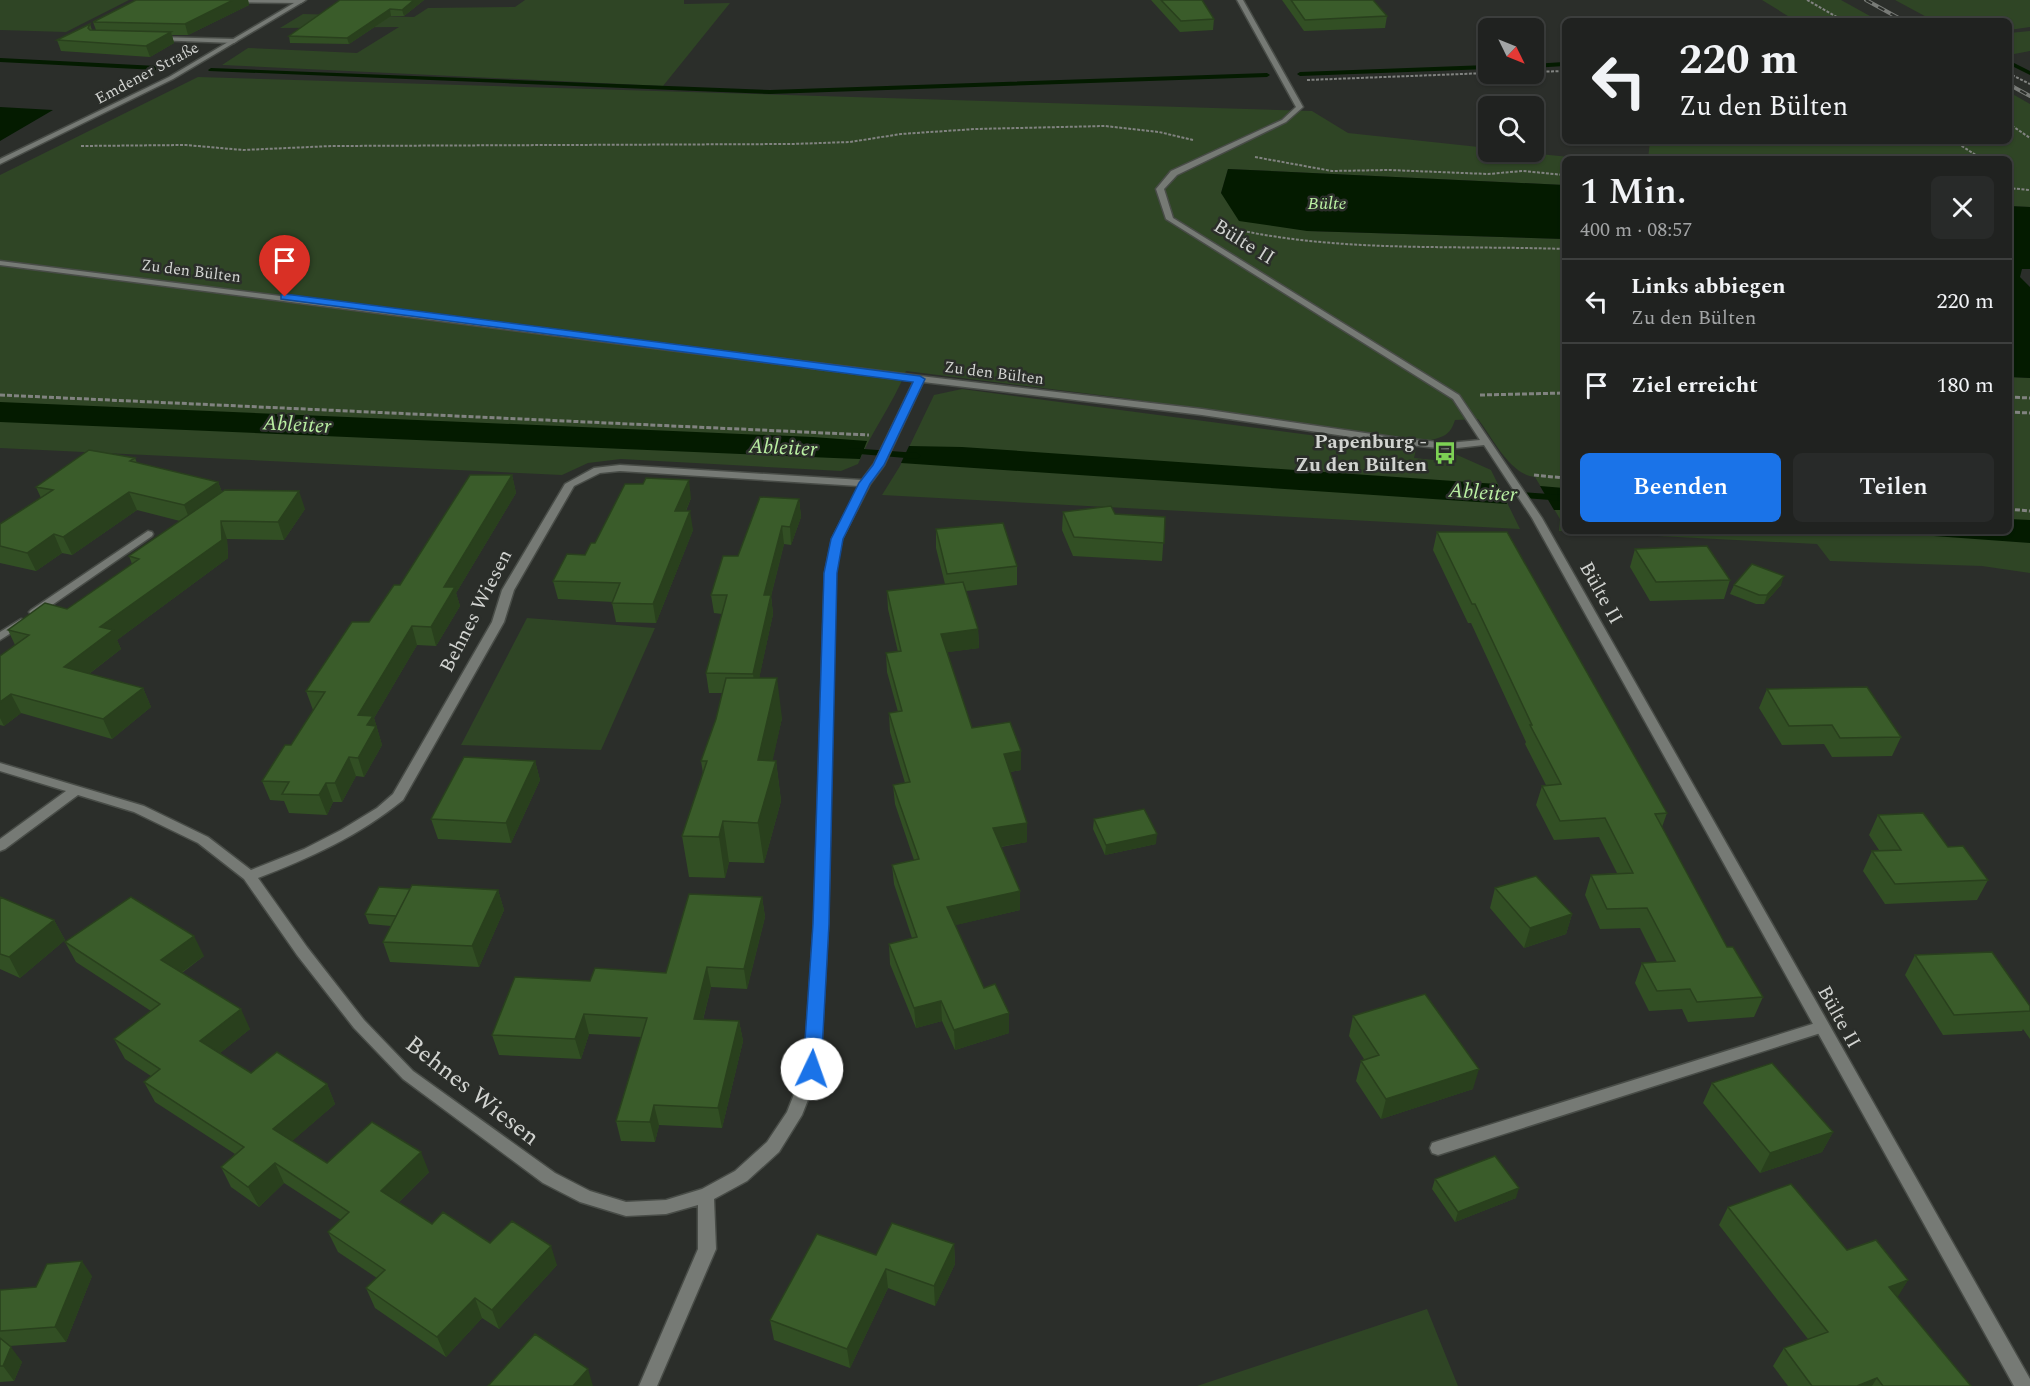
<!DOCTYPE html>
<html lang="de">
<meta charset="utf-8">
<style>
:root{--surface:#202220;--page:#282a29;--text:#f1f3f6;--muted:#a2a4a5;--line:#3d3f3e;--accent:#1a73e8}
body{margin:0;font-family:Spectral,serif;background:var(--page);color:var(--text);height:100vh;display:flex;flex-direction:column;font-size:22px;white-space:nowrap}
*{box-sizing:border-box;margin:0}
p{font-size:20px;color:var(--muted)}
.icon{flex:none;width:33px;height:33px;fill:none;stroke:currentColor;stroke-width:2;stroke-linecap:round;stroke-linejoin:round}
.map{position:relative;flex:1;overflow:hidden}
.details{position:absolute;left:1562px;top:156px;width:450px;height:378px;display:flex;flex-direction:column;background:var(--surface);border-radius:9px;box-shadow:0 2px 4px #0004,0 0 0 2px var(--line)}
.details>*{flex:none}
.top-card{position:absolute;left:1562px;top:18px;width:450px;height:126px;border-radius:9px;box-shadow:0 2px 4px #0004,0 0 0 2px var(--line);background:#202220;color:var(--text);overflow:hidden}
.needle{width:39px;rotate:133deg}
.controls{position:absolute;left:1478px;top:18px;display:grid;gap:12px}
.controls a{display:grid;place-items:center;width:66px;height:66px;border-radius:9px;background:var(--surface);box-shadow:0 2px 4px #0004,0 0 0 2px var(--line);font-size:30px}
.pin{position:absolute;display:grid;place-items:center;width:51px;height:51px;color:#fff;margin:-62px -26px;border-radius:50% 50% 50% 0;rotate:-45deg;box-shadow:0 0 6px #0007}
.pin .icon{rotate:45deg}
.me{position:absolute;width:66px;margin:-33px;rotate:3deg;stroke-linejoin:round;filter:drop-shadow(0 0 4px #0008)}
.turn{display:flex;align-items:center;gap:21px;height:126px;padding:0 18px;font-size:27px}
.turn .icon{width:78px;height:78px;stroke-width:2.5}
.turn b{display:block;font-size:42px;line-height:51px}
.round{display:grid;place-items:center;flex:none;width:63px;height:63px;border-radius:9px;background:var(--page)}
.headline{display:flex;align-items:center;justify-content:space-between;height:102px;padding:0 18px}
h1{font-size:36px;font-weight:600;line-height:45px}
.cta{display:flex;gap:12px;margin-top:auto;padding:12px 18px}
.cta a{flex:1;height:69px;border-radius:9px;background:var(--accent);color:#fff;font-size:24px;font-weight:600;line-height:69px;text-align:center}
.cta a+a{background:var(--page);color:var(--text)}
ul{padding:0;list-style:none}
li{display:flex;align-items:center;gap:18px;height:84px;padding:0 18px;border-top:2px solid var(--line)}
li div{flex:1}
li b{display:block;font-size:22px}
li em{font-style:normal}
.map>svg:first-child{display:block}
.green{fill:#2f4525}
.water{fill:#041b00}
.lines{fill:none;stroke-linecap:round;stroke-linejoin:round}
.stream{fill:#041b00;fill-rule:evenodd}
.service-casing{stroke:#484c47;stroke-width:3}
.minor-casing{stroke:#484c47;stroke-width:3}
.tertiary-casing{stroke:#484c47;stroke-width:3}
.path-far1{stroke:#818380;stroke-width:2;stroke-dasharray:3 1.5;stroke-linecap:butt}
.path{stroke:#818380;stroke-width:3;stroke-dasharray:5 2;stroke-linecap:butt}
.service{fill:#767a75;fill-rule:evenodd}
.minor{fill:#767a75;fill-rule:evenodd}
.tertiary{fill:#767a75;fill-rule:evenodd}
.rail-casing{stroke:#787b77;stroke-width:4}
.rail{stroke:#2b2e2a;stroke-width:2;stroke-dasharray:7;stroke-linecap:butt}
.wall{fill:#324f24}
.shaded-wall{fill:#29401d}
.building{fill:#3a5c2a;stroke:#29401d;stroke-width:1.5}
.route{fill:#1a73e8;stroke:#114b97;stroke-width:1.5}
.labels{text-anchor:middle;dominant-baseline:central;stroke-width:5;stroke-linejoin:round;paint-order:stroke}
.far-street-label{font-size:16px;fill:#d1d3d0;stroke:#2b2e2a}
.far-water-label{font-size:18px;font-style:italic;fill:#baf0a3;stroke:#2b2e2a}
.street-label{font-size:20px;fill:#d1d3d0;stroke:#2b2e2a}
.poi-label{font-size:20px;font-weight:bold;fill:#d1d3d0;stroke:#2b2e2a;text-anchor:end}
.water-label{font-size:21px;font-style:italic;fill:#baf0a3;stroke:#2b2e2a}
.near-street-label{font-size:24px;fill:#d1d3d0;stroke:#2b2e2a}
</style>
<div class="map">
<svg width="2030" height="1386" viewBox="0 0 2030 1386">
<rect width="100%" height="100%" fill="#2b2e2a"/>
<path class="green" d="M0,0H129L66,32L0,30Z
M525,0H684V4L730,3L663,86L222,65L248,48L357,53L399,27L280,28L303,14L414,17L428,8L515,7Z
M1762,0H1841L1879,21H1796Z
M1895,0H2030V27L2009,30L2008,21H1934Z
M2030,31V51L2009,55V33Z
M198,77L1312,111L1348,133L1488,148V152H1518L1590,159H1564V185L1228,169L1221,193L1307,231L1564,239V531H2008L2009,377L2030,378V573L1982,566L1830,561L1817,544L1559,531L1560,519L1535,477C1510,475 1492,437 1478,419L1455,420C1450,436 1443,437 1427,441L1123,398L906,371C893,404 871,432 858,464L841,471L621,459L588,463L562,475L0,448V175Z
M2009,92L2030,104V207L2009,206L2008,159H1648L1650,141H2008Z
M962,389L1416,449L1414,458L1454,462L1455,454L1491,470L1520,529L882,495L900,466L934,395Z
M527,618L655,628L601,750L461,745Z
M1427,1309L1458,1386H1197Z"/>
<path class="water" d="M0,107L53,110L0,141Z
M1228,169L1564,185V239L1307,231L1239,221L1221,193Z
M2008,206L2030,207V269H2022L2020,277L2030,287V378L2009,377Z
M0,402L813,437L867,441L860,459L834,458L0,422Z
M909,446L962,447L1497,484L1507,504L901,463Z
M1540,486L1564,488V510H1554Z
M2009,519L2030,520V543L1865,531H2008Z"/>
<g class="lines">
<path class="stream" d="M0,58L157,66L160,68L157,70L0,62Z
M2008,60L2030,71V75L2008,64Z
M1564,62V66L1533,68V64Z
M1488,65V69L1300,76L1297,74L1300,72Z
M211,68L770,90L1267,73L1270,75L1267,77L770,94L209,71L208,70Z
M851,448L917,453L921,456L917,459L848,453V449Z
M1489,490L1564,495V501L1486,495L1485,493Z"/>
<g class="service-casing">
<path id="service" d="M213,0H303L304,1L301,3L216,2Z
M157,37L234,39L237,41L234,43L155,40Z
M1822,1021L1827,1023L1830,1027L1827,1031L1438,1155L1432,1153L1430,1148L1432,1143L1438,1141Z"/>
</g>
<g class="minor-casing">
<path id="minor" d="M1237,0H1243L1303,107L1286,122L1177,175L1164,189L1173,218L1459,395L1542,518L2030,1379V1386H2014L1532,518L1484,445L1448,449L1399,444L1202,415L923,382L884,465L870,484L842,539L835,573L828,924L820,1069L802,1115L779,1152L747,1181L714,1199L716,1249L657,1386H639L698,1249V1205L666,1214L626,1216L580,1202L543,1183L403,1079L354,1028L297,955L244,879L198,843L134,812L78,795L5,849L0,851V839L66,791L0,771V763L144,806L208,837L251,870L304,849L341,830L377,808L393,794L492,622L502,590L565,484L594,468L620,465L862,480L874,464L914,381L0,265V261L920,376L1202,409L1399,438L1448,443L1480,440L1453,399L1166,219L1156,189L1171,171L1282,120L1296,107ZM620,471L859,486L832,539L825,573L814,924L804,1069L787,1112L767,1142L735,1171L702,1189L666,1200L626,1202L590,1191L555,1173L413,1071L364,1020L307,947L258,878C310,858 359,836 403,800L504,622L514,590L574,486L600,473Z
M148,531L152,532L153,534L152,536L39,614H31L29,612L31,610Z
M21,619L25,620L27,622L25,624L0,640V632Z"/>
</g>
<g class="tertiary-casing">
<path id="tertiary" d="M299,0H306L173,79L0,164V159L169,77Z"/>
</g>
<path class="path-far1" d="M1807,0L1844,21
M1533,72L1564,71
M2008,73L2030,84
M1307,80L1488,73
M2008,123L2030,138
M1954,141L1982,159
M81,146L186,145L243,150L332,146L792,144L850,142L901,134L975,129L1105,126L1159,132L1193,140
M1255,157L1332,171L1389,170L1488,174L1523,171L1564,175
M2008,188L2030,190
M1225,227C1335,253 1452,245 1564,249"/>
<path class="path" d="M0,395L869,435
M1480,395L1564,393
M2008,397L2030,398
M2008,412L2030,413
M1534,475L1564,478
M2008,509L2030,511"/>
<use href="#service" class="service"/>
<use href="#minor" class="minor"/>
<use href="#tertiary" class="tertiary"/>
<g class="rail-casing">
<path id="rail" d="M1866,0L1904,21
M2008,84L2030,96"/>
</g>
<use href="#rail" class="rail"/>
</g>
<path class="wall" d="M136,0H248L249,5L188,35H172L174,43L150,57L61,51L57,40L90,24L92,30H96L93,22Z
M340,0H424L404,16H391L349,44L290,43L289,36Z
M1151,0H1202L1214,19L1213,30L1180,32Z
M1282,0H1373L1387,16L1385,28L1304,31Z
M135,458L137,463L218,482L222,492L305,509L284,540L227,539L228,558L117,640L121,649L89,674L143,688L151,707L112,739L21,713L4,726L0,725V656L15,645L8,630L67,609L132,564L129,556L180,521L137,510L72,555L62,553L36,571L0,563V524L41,498L36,487Z
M512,475L516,493L456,593L460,606L436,646L417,645L374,718L382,745L364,777L356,776L342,802H333L327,815L289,813L284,801L270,800L262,781L291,745L313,710L306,691L369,622L400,585Z
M691,498L686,511L693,530L656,623L616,622L612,603L613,602L558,599L553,581L585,555L595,543Z
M799,499L801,517L791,545L784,544L771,596L773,614L759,678L782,718L772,761H776L781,801L764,863L729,862L725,878L689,877L682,836L703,773L701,761L716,719L723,693H709L706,673L722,614L714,613L711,595L738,556Z
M1063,512L1165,517L1162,561L1073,556L1062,530Z
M936,529L1017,566V585L966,591L978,629L979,648L947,652L972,728L1021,751V770L1010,772L1027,823V842L1001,847L1020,910L955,925L984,988L1009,1013V1033L955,1050L942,1021L916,1028L890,964L889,944L912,938L894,884L892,865L914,860L895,804L893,785L905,783L890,732L889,713L898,712L887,672L886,653L898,652L888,609L887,591L945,584L936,548Z
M1437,532L1667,813L1662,827L1727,947L1763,997L1754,1017L1688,1022L1682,1009L1649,1011L1635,983L1642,963L1657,962L1640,928L1600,929L1585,895L1591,875L1617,873L1599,837L1554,840L1536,805L1542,786L1546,785L1525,744L1526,742L1471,623H1468L1433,550Z
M1635,549L1730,580L1724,599L1650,601L1630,567Z
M1734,585H1781L1764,604H1756L1730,594Z
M1767,689L1901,737L1892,756L1832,757L1824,744L1782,745L1759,708Z
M535,761L540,780L511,843L438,839L431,819Z
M1878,815L1948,847L1988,880L1977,900L1885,904L1863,871L1872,851L1879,850L1869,835Z
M1094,819L1156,844L1105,855L1093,829Z
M1495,888L1572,914L1566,934L1524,948L1490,908Z
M410,889L498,890L504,910L479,967L390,962L383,942L391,926L369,924L365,914Z
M0,897L54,920L65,940L20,978L0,969Z
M762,897L765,917L747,989L711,987L703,1020L739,1021L743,1041L722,1128L659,1125L655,1142L621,1141L616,1121L641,1037L589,1034L581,1059L499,1055L492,1035L590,981L666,973Z
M65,942L204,956L182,973L250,1029L220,1053L251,1073L327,1084L335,1104L292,1141L327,1163L429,1172L399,1202L432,1224L557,1265L499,1329L482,1318L446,1357L375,1308L366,1288L377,1278L338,1252L328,1232L341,1220L284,1183L259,1207L231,1187L221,1167L235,1154L155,1102L144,1082L151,1076L125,1059L114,1039L151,1011L76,962Z
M1915,955L2030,1006V1039L2023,1029L2022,1031L1943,1035L1905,975Z
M1353,1016L1473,1089L1381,1119L1356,1081L1361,1061L1364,1059L1349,1036Z
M1712,1083L1833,1132L1822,1152L1760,1173L1703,1103Z
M1435,1179L1516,1198L1455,1222L1432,1189Z
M1728,1207L1847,1250L1908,1280L1897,1297L1971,1386H1788L1773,1366L1784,1348L1808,1339L1719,1225Z
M954,1244L955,1264L935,1306L888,1288L850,1368L774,1340L770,1320L876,1255Z
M92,1276L66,1342L9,1346L22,1362L14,1381L0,1382V1290L36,1287Z"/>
<path class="shaded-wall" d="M233,0H248L249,5L188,35L185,24Z
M414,0H424L404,16L402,10Z
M390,9L391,16L349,44L347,38Z
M171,32L174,43L150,57L146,46Z
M512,475L516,493L456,593L460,606L436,646L431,627L444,587Z
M689,480L691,498L678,529L675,511Z
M218,482L225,500L191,523L184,505Z
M299,491L305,509L284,540L278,522Z
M129,492L137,510L72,555L63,537Z
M799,499L801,517L791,545L790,527Z
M690,511L693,530L656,623L653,604Z
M221,521L227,539L228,558L117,640L121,649L73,686L64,667L100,627Z
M782,526L784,544L771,596L773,614L756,693L753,674L764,595Z
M54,534L62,553L36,571L27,553Z
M1784,576L1781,585L1764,604L1767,595Z
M412,626L417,645L374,718L382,745L364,777L358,758V715Z
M978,629L979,648L942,653L941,634Z
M777,678L782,718L764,800L758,760Z
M143,688L151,707L112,739L103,719Z
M11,694L21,713L4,726L0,718V702Z
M1021,751V770L1004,773V754Z
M349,757L356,776L342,802L335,783Z
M535,761L540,780L511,843L506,823Z
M776,761L781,801L764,863L758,823Z
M326,783L333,802L327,815L319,795Z
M723,821L729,862L725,878L719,837Z
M1027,823V842L993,848V828Z
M1157,834L1156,844L1105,855L1106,845Z
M498,890L504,910L479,967L472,946Z
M1020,891V910L948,927L947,907Z
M762,897L765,917L747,989L744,969Z
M1572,914L1566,934L1524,948L1530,928Z
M54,920L65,940L20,978L9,957Z
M194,936L204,956L171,980L161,960Z
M707,967L711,987L698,1039L694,1019Z
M941,1001L942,1021L916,1028L914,1008Z
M241,1009L250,1029L210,1061L200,1041Z
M1009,1013V1033L955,1050L954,1030Z
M584,1014L589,1034L581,1059L575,1039Z
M739,1021L743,1041L722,1128L718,1108Z
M1479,1069L1473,1089L1381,1119L1386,1099Z
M327,1084L335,1104L283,1149L273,1129Z
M654,1105L659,1125L655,1142L650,1122Z
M1833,1132L1822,1152L1760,1173L1770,1153Z
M421,1152L429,1172L390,1211L381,1191Z
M275,1163L284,1183L259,1207L248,1187Z
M1519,1188L1516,1198L1455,1222L1458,1212Z
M954,1244L955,1264L935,1306L934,1286Z
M551,1246L557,1265L499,1329L492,1310Z
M82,1261L92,1276L66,1342L55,1327Z
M886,1269L888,1288L850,1368L847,1349Z
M1908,1280L1897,1298L1889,1287Z
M475,1298L482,1318L446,1357L437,1337Z
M11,1347L22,1362L14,1381L3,1366Z
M588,1369L593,1386H573Z
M1877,1378L1872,1386H1857Z"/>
<path class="building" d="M136,0H233L185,24L93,22Z
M340,0H414L402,10L390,9L347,38L289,36Z
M1161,0H1202L1214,19L1181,21Z
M1291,0H1373L1387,16L1305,20Z
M90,24L88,28L90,30L171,32L146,46L57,40Z
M89,450L135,458L130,461L218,482L184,505L129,492L63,537L54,534L27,553L0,546V524L53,490L36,487Z
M470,475H512L444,587H455L431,627L412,626L358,715L373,716L367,725L376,726L358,758L349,757L335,783H326L319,795L282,794L289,782L262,781L285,745H291L325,692L306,691L352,622H369L394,585H400Z
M646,478L689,480L675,511H690L653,604L612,603L620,583L553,581L567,554L585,555L591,543H595L625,484H643Z
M225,490L299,491L278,522L221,521L222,540L100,627L113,630L64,667L143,688L103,719L11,694L0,702V656L29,635L8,630L45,603L67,609L139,559L129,556Z
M760,497L799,499L790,527L782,526L764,595H771L753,674L706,673L727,595H711L723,556H738Z
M1111,506L1115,514L1165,517L1164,543L1074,537L1063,512Z
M1003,523L1017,566L947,574L936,529Z
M1437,532H1507L1667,813L1655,814L1727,947H1733L1763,997L1697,1002L1690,989L1657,991L1642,963L1675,961L1647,908L1607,909L1591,875L1633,873L1605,818L1560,821L1542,786L1561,784L1530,725H1532L1475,604H1472Z
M1707,546L1730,580L1656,582L1635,549Z
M1752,564L1784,576L1767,595H1759L1734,585Z
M963,582L978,629L941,634L972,728L1010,722L1021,751L1004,754L1027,823L993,828L1020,891L947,907L984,988L995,984L1009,1013L954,1030L941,1001L914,1008L889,944L917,937L892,865L919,859L893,785L910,782L889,713L902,711L886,653L901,651L887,591Z
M726,678H777L758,760L776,761L758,823L723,821L719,837L682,836L707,761H701L716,719Z
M1867,687L1901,737L1840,738L1832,725L1789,726L1767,689Z
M464,757L535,761L506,823L431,819Z
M1144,809L1157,834L1106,845L1094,819Z
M1923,813L1948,847L1963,846L1988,880L1895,884L1872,851L1901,850L1878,815Z
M1536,876L1572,914L1530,928L1495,888Z
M412,885L498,890L472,946L383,942Z
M379,887L410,889L396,916L365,914Z
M689,894L762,897L744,969L707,967L694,1019L739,1021L718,1108L654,1105L650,1122L616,1121L647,1018L584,1014L575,1039L492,1035L515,977L590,981L595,968L666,973Z
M0,897L54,920L9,957L0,954Z
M131,897L194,936L161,960L241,1009L200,1041L251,1073L277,1052L327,1084L273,1129L327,1163L372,1122L421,1152L381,1191L432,1224L443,1212L490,1243L512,1221L551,1246L492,1310L475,1298L437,1337L366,1288L385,1270L328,1232L349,1212L275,1163L248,1187L221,1167L244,1147L144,1082L160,1069L114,1039L160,1004L65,942Z
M1992,952L2030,1006V1011L1954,1015L1915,955Z
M1425,994L1479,1069L1386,1099L1361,1061L1379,1055L1353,1016Z
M1772,1063L1833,1132L1770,1153L1712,1083Z
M1495,1156L1519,1188L1458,1212L1435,1179Z
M1791,1184L1847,1250L1876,1240L1908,1280L1889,1287L1971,1386H1883L1877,1378L1857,1386H1812L1784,1348L1828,1332L1728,1207Z
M892,1223L954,1244L934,1286L886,1269L847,1349L770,1320L817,1234L876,1255Z
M82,1261L55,1327L0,1331V1290L36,1287L47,1264Z
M535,1334L588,1369L573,1386H488Z
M0,1338L11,1347L3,1366H0Z"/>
<path class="route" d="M285,294L920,376L925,379L884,465L870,484L843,539L837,573L829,924L821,1069L818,1074L812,1076L806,1074L803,1069L813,924L824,573L831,539L859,483L873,465L913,382L281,299V295Z"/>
<defs>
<g id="bus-bare" transform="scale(1.8)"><path d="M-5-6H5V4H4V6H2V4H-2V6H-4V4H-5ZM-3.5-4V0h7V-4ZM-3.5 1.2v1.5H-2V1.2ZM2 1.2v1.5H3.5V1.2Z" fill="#7dd154" stroke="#2b2e2a" stroke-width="2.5" paint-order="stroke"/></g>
</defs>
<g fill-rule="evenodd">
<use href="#bus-bare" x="1445" y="453"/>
</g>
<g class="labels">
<g class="far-street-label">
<text transform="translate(147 73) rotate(-28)">Emdener Straße</text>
<text transform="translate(191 271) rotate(7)">Zu den Bülten</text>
<text transform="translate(994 373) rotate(7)">Zu den Bülten</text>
</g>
<g class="far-water-label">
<text x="1327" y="203">Bülte</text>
</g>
<g class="street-label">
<text transform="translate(1244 242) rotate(32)">Bülte II</text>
<text transform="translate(1601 593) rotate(61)">Bülte II</text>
<text transform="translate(476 611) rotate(-63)">Behnes Wiesen</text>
<text transform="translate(1839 1017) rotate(61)">Bülte II</text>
</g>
<g class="poi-label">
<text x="1427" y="442">Papenburg -<tspan x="1427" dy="23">Zu den Bülten</tspan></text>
</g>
<g class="water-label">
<text transform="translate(297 425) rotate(3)">Ableiter</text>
<text transform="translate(783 448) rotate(3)">Ableiter</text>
<text transform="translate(1483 493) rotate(4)">Ableiter</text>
</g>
<g class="near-street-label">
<text transform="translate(472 1091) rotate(38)">Behnes Wiesen</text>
</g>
</g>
</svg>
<div class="controls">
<a><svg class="needle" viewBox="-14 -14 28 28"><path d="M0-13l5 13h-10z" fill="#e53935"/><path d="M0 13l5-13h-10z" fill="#a2a4a5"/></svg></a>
<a><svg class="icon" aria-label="search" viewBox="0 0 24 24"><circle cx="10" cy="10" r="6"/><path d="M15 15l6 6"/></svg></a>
</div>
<div class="pin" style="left:285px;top:297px;background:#d93025"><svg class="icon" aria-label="arrive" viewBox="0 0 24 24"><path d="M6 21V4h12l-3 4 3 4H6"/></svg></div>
<svg class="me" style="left:812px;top:1069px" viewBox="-20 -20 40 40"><circle r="19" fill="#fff"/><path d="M0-13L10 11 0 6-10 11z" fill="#1a73e8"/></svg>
<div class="top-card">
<div class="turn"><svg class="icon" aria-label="left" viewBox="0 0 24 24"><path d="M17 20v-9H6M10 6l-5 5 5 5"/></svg><div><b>220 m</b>Zu den Bülten</div></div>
</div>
<section class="details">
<div class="headline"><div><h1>1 Min.</h1><p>400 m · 08:57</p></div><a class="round"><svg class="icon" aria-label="close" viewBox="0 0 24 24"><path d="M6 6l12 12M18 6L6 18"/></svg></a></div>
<ul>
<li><svg class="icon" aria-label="left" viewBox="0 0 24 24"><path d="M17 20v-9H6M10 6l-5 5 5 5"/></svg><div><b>Links abbiegen</b><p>Zu den Bülten</p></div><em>220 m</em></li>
<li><svg class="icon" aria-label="arrive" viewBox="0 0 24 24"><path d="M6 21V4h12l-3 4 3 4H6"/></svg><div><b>Ziel erreicht</b></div><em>180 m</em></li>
</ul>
<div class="cta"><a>Beenden</a><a>Teilen</a></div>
</section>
</div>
